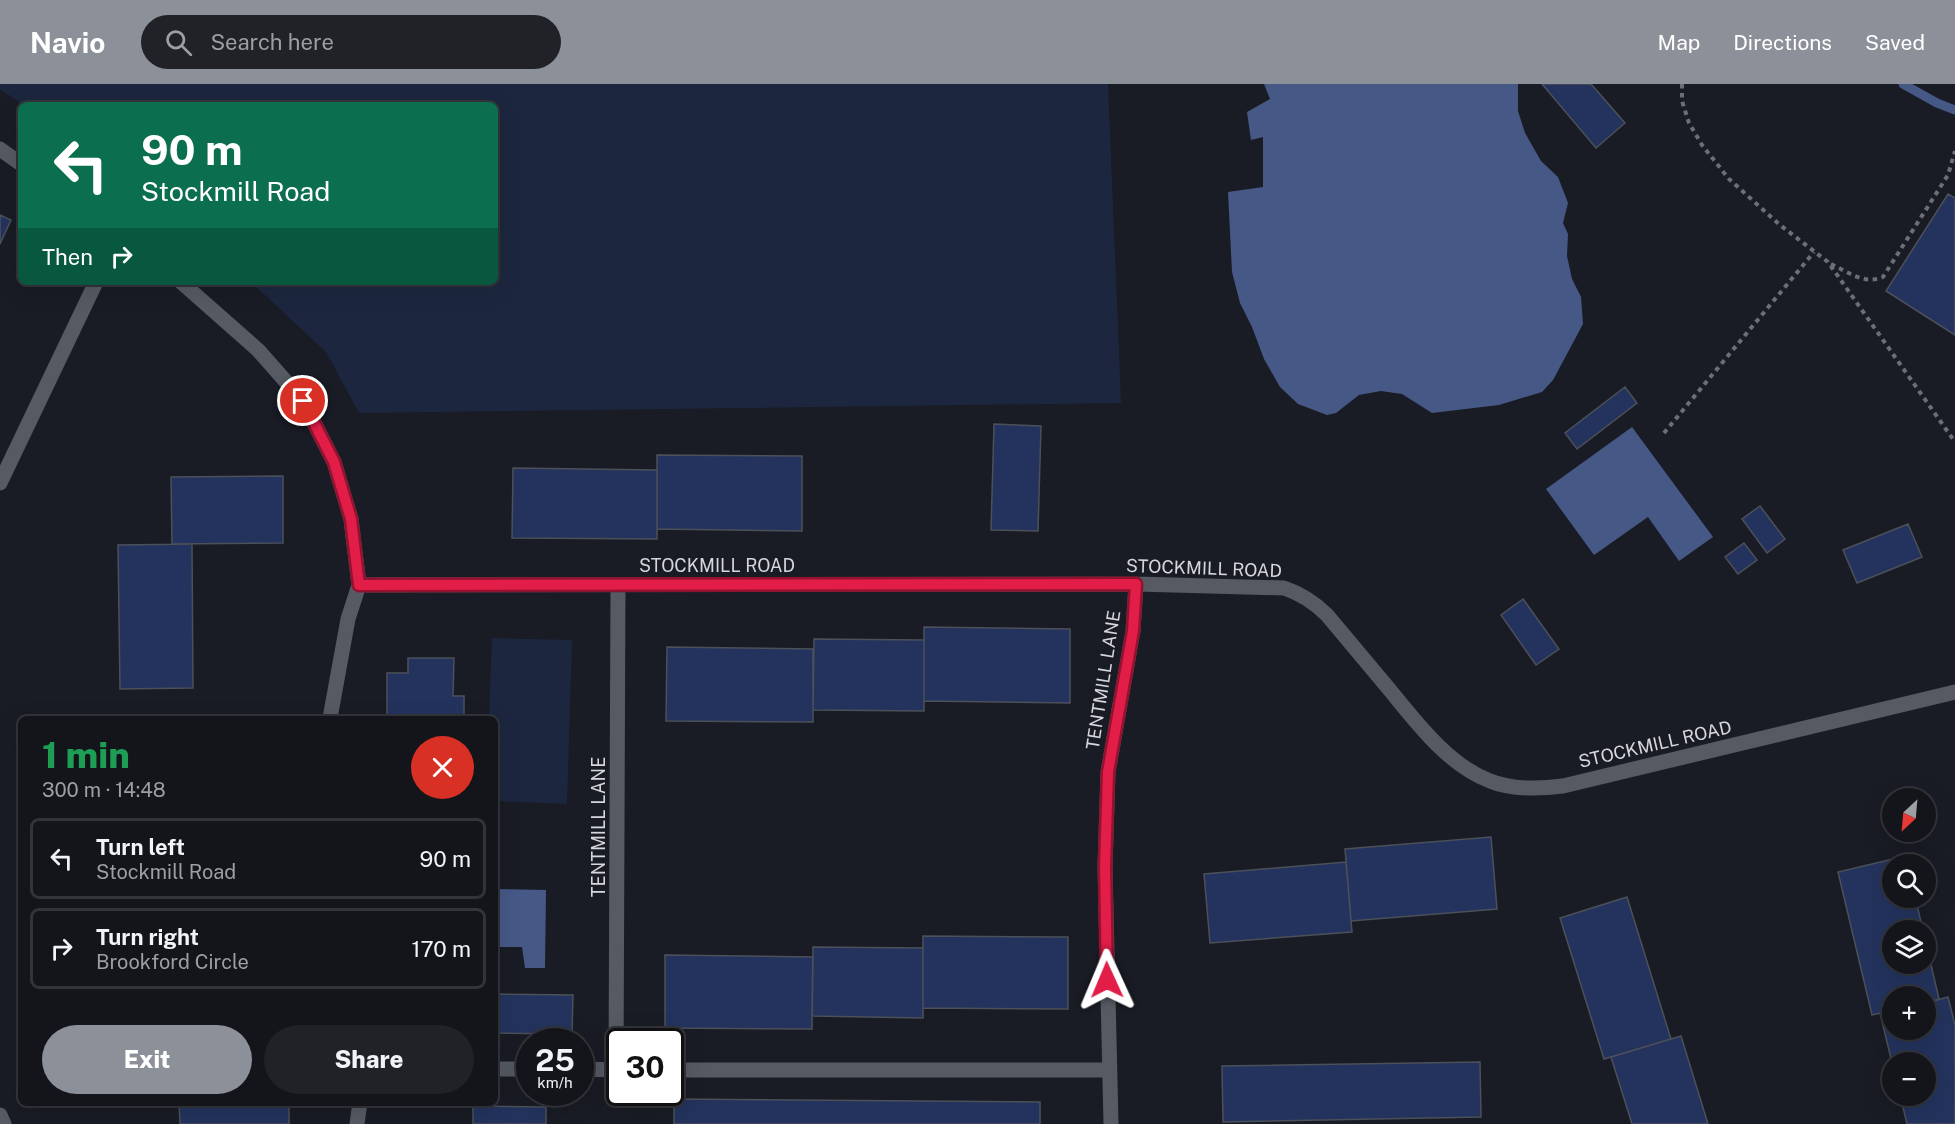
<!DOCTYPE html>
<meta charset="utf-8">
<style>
:root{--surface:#13151b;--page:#202228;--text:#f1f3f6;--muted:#9d9fa3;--line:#32343a;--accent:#8c9099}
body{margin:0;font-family:"Public Sans",sans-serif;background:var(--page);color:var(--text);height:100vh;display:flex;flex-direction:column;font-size:22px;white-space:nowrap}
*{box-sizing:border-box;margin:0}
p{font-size:20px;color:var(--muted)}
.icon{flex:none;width:33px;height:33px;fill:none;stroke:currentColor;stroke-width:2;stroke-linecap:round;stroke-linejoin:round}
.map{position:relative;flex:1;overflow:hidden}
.panel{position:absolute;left:18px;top:632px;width:480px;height:390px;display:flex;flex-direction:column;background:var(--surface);border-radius:9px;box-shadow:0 6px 24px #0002,0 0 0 2px var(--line)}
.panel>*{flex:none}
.banner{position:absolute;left:18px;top:18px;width:480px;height:183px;border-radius:9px;box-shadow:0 6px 24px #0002,0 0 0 2px var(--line);background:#0b6e4f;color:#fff;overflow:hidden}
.needle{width:39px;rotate:206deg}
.tools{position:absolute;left:1882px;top:704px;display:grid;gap:12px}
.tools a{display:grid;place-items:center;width:54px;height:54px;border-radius:50%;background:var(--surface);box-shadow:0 6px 24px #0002,0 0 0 2px var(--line);font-size:30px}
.speed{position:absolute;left:516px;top:944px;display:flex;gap:12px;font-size:30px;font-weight:700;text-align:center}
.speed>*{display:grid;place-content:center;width:78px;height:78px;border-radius:50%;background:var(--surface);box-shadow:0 6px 24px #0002,0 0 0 2px var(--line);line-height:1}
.speed small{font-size:15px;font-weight:400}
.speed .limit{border:3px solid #111;border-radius:9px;background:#fff;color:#111}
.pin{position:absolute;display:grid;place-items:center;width:51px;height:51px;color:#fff;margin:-26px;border:3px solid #fff;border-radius:50%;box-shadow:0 2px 6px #0007}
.me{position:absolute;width:66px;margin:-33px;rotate:359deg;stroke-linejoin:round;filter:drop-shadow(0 0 4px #0008)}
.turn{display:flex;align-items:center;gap:21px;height:126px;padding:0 24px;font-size:27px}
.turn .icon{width:78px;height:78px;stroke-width:2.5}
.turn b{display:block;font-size:42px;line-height:51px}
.then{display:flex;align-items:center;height:57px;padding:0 24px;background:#0003;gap:12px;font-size:22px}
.round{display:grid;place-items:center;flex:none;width:63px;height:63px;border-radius:32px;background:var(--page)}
.overview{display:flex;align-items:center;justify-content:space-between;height:102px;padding:0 24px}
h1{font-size:36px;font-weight:800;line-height:45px;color:#1e9e55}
.button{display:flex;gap:12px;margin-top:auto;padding:12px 24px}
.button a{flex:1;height:69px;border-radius:36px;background:var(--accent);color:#fff;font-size:24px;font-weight:800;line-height:69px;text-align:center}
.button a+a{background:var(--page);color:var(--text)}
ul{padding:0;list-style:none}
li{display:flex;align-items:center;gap:18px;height:81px;margin:0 12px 9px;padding:0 12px;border:3px solid var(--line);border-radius:9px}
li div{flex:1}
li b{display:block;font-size:22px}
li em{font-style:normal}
header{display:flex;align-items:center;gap:36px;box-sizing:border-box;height:84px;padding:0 30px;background:var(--accent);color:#fff}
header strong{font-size:28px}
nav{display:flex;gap:33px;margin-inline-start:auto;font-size:21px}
.search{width:420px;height:54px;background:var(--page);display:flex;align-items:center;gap:15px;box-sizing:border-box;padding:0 21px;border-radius:33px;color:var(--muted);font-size:22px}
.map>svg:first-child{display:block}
.green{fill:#1c273f}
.water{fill:#465886}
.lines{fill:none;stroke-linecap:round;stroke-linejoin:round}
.stream{stroke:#465886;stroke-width:9}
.building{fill:#23335d;stroke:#4c5059;stroke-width:1.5}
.path{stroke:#6d6f76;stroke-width:4;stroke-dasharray:4.5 4.5;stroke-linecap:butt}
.minor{stroke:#565a63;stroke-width:15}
.route-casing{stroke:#92132f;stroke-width:15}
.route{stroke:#e11d48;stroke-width:10}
.labels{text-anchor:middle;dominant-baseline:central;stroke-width:4.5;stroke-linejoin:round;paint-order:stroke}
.street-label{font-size:18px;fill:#d5d7dc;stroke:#191c24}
</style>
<header>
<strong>Navio</strong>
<div class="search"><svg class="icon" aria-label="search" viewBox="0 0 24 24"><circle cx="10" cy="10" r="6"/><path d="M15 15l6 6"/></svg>Search here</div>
<nav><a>Map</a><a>Directions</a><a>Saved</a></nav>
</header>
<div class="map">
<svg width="1955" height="1040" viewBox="0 0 1955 1040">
<rect width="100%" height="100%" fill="#191c24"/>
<path class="green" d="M0,0H1108L1121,319L359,329L326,268L251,198H495V21H23L0,5Z
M492,554L572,556L567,720L495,717V634H489Z"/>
<path class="water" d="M1264,0H1518V27L1525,49L1541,77L1558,93L1568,119L1563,139L1568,150L1567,172L1572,195L1581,213L1583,240L1553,296L1542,308L1499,321L1432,329L1402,310L1381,307L1359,311L1336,329L1327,331L1298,320L1280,303L1264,275L1252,243L1240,219L1232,188L1228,108L1263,103V53L1251,56L1247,28L1270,15Z
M1632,343L1713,453L1679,477L1648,433L1594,471L1546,405Z
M495,805L546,806L545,884H525L522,863H495Z"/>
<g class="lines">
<path class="stream" d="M1903,0L1937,19L1955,26"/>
</g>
<path class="building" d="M1542,0H1591L1625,39L1596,64Z
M1948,110L1955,114V251L1886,207Z
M0,131L11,136L0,160Z
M1625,303L1637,319L1577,365L1565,349Z
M994,340L1041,342L1038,447L991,446Z
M657,371L802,372V447L657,445Z
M513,384L657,386V455L512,454Z
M283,392V459L172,460L171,393Z
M1760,422L1785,455L1767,469L1742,435Z
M1908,440L1922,473L1857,499L1843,466Z
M1744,459L1757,476L1738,490L1725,473Z
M192,460L193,604L120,605L118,461Z
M1523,515L1559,565L1536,581L1501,531Z
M924,543L1070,545V619L924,617Z
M814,555L924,556V627L813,626Z
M667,563L813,565V638L666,637Z
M408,574H454L453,612H464V634H387V589H408Z
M1491,753L1497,825L1351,837L1345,765Z
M1906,772L1907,780H1893V813H1915L1923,846H1893V879H1926V859L1939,915L1926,919V912H1893V926L1872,931L1838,788Z
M1346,778L1352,848L1210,859L1204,790Z
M1627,813L1671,955L1604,975L1560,834Z
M923,852L1068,853V925L923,924Z
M813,863L923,864V934L812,932Z
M665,871L813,873L812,945L665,944Z
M495,910L573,911L572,950L495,949Z
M1948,913L1955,941V1040H1907L1900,1011H1926V978H1893V983L1880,929L1893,926V945H1926V919Z
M1681,952L1708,1040H1632L1611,973Z
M1480,978L1481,1033L1223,1038L1222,982Z
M674,1015L1040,1018V1040H674Z
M179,1018H289V1040H180Z
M473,1022L546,1023V1040H473Z"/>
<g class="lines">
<path class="path" d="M1682,0V17L1689,39L1702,61L1729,95L1780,141L1828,178L1955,358
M1831,180C1848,188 1864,201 1883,193L1948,91L1955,67
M1664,349L1814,168"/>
<path class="minor" d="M0,65L21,80
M181,198L258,266L303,317L334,378L351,435L359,501L348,535L330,634
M0,399L96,198
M359,501L1136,500L1284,504C1302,510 1314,518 1327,531C1348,556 1368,580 1389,605C1417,639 1448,681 1490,697C1512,706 1539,705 1563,702L1955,608
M495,985H530
M580,985L620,986
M616,985L618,501
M670,986H1109
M0,1031L4,1040
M357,1040L360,1018
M1111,1040L1105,783L1108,688L1133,547L1136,500"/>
</g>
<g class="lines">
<g class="route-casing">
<path id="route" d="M303,317L334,378L351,435L359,501L1136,500L1133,547L1108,688L1105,783L1107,896"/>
</g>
<use href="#route" class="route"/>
</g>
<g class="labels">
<g class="street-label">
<text x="717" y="481">STOCKMILL ROAD</text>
<text transform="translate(1204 484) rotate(2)">STOCKMILL ROAD</text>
<text transform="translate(1103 596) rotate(-81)">TENTMILL LANE</text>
<text transform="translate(1655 660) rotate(-13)">STOCKMILL ROAD</text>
<text transform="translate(598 743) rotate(-90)">TENTMILL LANE</text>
</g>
</g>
</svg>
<div class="tools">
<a><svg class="needle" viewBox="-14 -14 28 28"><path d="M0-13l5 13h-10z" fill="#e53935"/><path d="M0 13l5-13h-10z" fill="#9d9fa3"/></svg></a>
<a><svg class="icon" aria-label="search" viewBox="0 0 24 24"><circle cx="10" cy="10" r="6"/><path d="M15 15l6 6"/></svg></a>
<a><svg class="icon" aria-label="layers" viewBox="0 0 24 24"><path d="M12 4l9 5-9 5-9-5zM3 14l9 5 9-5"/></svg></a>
<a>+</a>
<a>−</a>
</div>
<div class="speed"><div>25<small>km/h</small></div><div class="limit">30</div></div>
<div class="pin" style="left:303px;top:317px;background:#d93025"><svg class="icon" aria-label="arrive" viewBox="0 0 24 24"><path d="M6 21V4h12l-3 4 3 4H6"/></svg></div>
<svg class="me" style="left:1107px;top:896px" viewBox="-20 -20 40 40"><path d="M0-17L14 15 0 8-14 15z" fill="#e11d48" stroke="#fff" stroke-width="4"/></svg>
<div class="banner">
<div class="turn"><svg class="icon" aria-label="left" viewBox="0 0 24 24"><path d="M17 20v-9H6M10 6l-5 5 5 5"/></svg><div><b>90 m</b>Stockmill Road</div></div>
<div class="then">Then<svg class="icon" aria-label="right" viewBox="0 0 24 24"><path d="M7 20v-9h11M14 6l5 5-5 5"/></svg></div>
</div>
<section class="panel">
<div class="overview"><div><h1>1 min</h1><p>300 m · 14:48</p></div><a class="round" style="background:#d93025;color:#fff"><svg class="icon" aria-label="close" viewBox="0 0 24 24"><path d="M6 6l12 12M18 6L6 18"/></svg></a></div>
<ul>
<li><svg class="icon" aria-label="left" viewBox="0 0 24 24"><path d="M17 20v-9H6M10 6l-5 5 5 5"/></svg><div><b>Turn left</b><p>Stockmill Road</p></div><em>90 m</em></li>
<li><svg class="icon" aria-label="right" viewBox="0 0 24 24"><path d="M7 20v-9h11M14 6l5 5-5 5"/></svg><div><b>Turn right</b><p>Brookford Circle</p></div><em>170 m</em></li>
</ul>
<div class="button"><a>Exit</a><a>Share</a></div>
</section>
</div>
